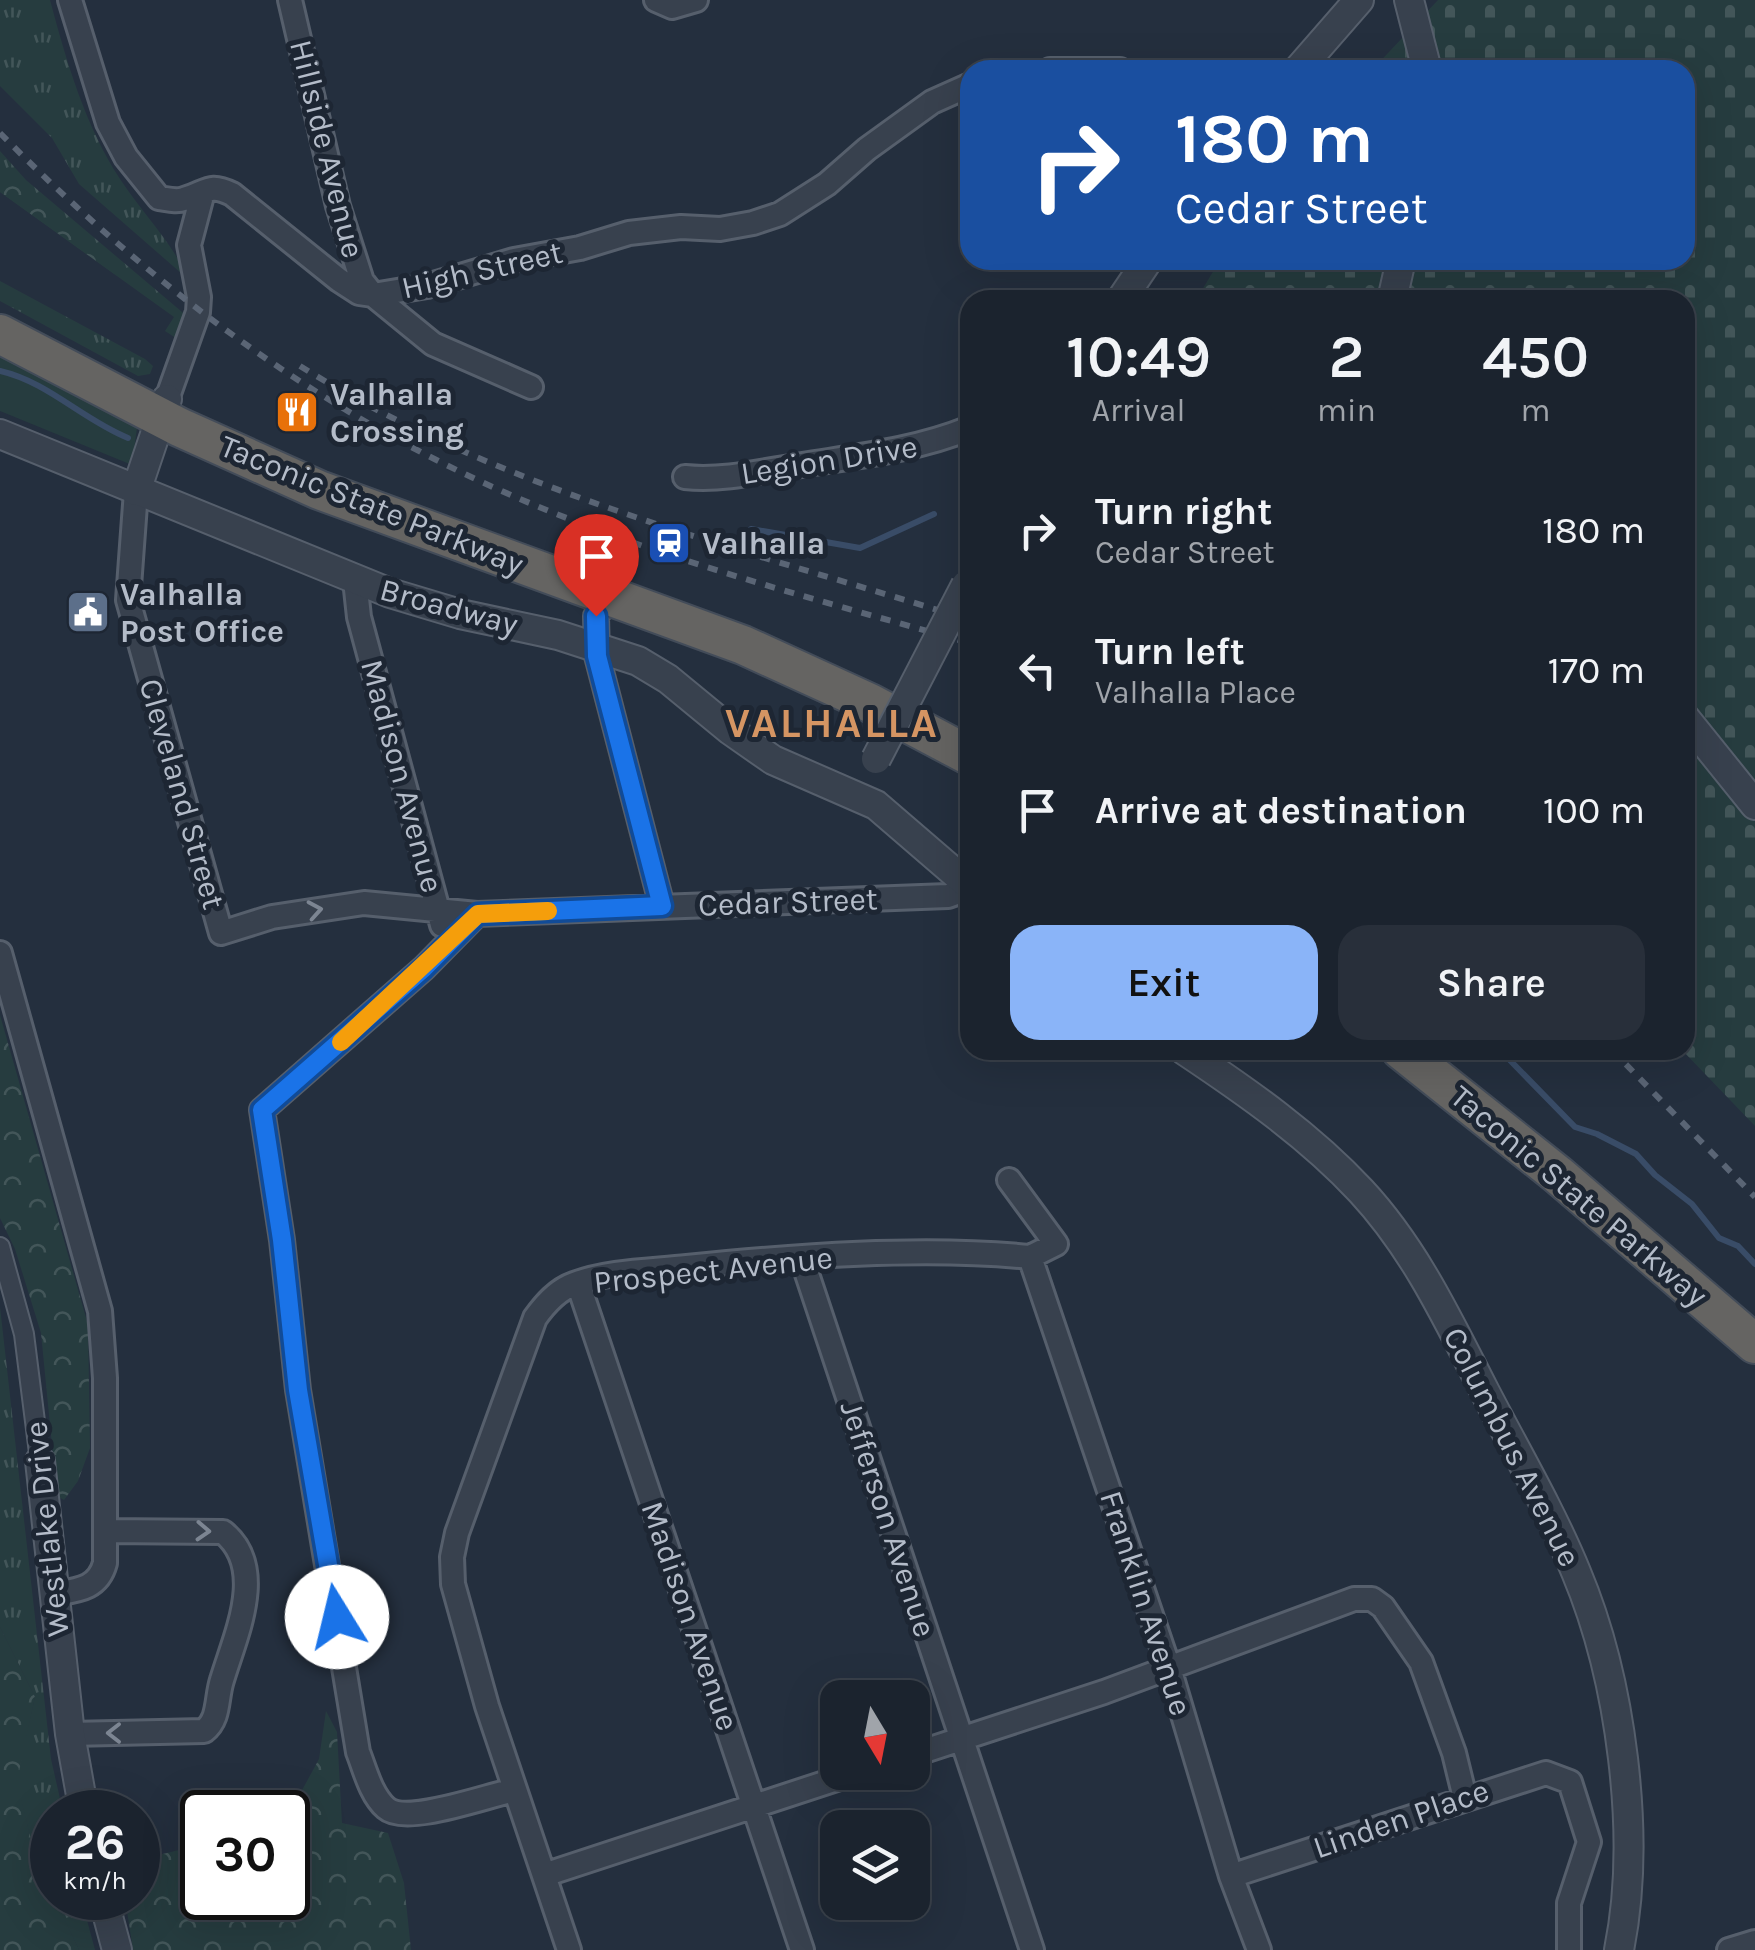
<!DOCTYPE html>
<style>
:root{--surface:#1b232e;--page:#282f3a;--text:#f1f3f6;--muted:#a0a4aa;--line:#39404a;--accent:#8ab4f8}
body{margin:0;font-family:Karla,sans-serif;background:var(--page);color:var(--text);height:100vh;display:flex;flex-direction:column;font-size:38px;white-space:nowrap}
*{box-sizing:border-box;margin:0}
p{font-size:32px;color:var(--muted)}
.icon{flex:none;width:55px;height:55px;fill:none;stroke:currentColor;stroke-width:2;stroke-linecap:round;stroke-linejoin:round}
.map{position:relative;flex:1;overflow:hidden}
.panel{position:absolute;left:960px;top:290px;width:735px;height:770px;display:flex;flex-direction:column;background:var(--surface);border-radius:30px;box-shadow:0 10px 40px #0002,0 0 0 2px var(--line)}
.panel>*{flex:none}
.banner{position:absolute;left:960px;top:60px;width:735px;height:210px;border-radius:30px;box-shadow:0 10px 40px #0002,0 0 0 2px var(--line);background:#1a4fa0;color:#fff;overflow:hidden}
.needle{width:65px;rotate:170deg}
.fabs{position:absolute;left:820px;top:1680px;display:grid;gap:20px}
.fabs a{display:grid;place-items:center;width:110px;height:110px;border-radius:20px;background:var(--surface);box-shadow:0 10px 40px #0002,0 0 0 2px var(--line);font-size:50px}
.speed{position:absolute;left:30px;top:1790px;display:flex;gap:20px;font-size:50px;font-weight:700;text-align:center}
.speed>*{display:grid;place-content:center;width:130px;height:130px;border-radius:50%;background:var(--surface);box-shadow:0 10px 40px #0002,0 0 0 2px var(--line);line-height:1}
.speed small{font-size:25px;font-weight:400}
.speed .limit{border:5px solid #111;border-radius:15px;background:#fff;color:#111}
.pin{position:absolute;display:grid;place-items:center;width:85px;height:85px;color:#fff;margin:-102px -42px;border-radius:50% 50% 50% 0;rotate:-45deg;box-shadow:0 0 10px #0007}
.pin .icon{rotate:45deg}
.me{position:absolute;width:110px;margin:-55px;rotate:351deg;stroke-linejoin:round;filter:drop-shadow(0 0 8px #0008)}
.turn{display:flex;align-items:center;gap:35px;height:210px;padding:0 50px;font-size:45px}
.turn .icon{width:130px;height:130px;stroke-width:2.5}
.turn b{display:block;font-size:70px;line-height:85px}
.eta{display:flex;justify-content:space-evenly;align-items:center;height:170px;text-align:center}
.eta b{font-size:60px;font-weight:600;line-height:70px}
.action{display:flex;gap:20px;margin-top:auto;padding:20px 50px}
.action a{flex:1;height:115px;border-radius:30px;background:var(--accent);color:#111;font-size:40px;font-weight:600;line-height:115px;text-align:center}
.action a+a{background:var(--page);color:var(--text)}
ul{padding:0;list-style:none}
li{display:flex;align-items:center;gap:30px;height:140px;padding:0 50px}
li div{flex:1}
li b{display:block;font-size:38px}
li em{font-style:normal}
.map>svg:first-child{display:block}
.grass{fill:url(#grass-tufts)}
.forest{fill:url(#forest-crowns)}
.cemetery{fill:url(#cemetery-stones)}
.green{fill:#263c3f}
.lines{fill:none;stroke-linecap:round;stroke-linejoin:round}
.stream{stroke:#394c67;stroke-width:6}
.pedestrian-casing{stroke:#565f6c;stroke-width:22}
.minor-casing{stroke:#565f6c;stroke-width:28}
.tertiary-casing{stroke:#565f6c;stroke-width:32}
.trunk-casing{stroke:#434c59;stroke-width:42}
.pedestrian{stroke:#38414e;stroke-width:18}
.minor{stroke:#38414e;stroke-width:22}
.tertiary{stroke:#38414e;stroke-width:28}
.trunk{stroke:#656462;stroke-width:38}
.rail{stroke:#5a6575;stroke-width:6;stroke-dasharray:10 10;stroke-linecap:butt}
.tertiary-bridge-casing{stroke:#565f6c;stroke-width:32;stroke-linecap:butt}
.tertiary-bridge{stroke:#38414e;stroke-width:28}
.oneway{stroke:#7c8592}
.route-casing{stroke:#114b97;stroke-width:25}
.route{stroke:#1a73e8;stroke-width:18}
.slow{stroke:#f59e0b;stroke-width:18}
.labels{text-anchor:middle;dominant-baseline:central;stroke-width:10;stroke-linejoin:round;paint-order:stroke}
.street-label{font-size:32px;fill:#b4bcc9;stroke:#1d2633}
.poi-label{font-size:32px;font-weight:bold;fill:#b4bcc9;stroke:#1d2633;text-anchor:start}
.district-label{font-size:42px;font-weight:bold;letter-spacing:2.5px;fill:#d59563;stroke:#1d2633}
</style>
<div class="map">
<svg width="1755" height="1950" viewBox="0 0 1755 1950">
<defs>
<pattern id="grass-tufts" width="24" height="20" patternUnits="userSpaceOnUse" patternTransform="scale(2.5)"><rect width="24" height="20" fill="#263c3f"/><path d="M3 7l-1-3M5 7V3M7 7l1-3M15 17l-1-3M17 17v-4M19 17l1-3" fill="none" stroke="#435659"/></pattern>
<pattern id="forest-crowns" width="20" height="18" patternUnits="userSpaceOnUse" patternTransform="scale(2.5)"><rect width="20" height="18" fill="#263c3f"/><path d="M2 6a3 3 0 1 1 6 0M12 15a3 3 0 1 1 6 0" fill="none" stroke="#435659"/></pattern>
<pattern id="cemetery-stones" width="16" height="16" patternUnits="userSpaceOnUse" patternTransform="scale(2.5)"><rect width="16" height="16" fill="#263c3f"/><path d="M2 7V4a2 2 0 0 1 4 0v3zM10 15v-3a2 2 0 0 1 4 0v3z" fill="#435659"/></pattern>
</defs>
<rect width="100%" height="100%" fill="#242f3e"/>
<path class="grass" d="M0,0H50C66,60 85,126 120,179C143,214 172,242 189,280L79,184L52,138L0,86Z
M0,151L26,180L188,317L179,340L165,331L174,317L0,192Z
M0,281L145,359L153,366L150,374L138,376L0,301Z
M0,1307L51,1759L63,1812H52V1893L35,1856L16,1780L35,1697L0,1627Z
M54,1898H81L95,1950H79Z"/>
<path class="forest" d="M0,162L117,276L0,192Z
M0,1015L88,1325L90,1448L78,1481L64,1500L57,1496L41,1333L15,1249L0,1218Z
M0,1627L35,1697L17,1781L35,1856L79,1950H0Z
M326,1711L337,1732L342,1823L388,1833L404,1883L411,1950H133L125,1898H138V1860L179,1850L201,1827L202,1898H288V1816L319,1759Z"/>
<path class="cemetery" d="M1438,0H1755V1126L1682,1050H1685V300H1196L1220,260H1685V70H1372Z"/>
<path class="green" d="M0,344L138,421L132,465L0,411Z"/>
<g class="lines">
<path class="stream" d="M0,371C48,382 83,420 128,438
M751,529L860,548L934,514
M1500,1050L1575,1127L1597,1134L1636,1154L1655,1175L1692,1204L1719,1238L1738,1246L1755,1264"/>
<g class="pedestrian-casing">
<path id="pedestrian" d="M0,1247L24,1334L40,1461"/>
</g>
<g class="minor-casing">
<path id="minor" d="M70,0L108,123L126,157L159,198C167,199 176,202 184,199C207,193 208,182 232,194L339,280L359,293L373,295L427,286L514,260L580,248L629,233L681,227L720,229L753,223L780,214L827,184L867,149L932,102L970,85
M290,0L338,206L362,281L373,295L433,344L531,387
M656,0L672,7L696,0
M1050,70H1120
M167,399L198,312L199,297L189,245L203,192
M685,477C723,481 763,471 802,465C859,456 916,450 970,428
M136,491L128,600L221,933L272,917L364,903L477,914L948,896L970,888
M355,580L359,617L442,925
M610,596L596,616L597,656L662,906
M477,914L424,968L262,1110L282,1240L298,1390L358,1752C365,1770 371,1795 386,1808C406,1826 488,1795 515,1790
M0,953L100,1311L105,1378V1563C98,1589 78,1590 54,1594
M1009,1180L1056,1244L1030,1257
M1030,1257L1169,1668L1231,1876L1259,1950
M802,1259L1032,1950
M578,1283L802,1950
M70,1734L204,1731C220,1719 216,1698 222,1680C235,1636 268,1568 223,1532L105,1531
M912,1755L1104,1692L1354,1599H1372L1383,1607L1421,1662L1454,1753L1465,1798
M544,1875L858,1772
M1231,1876L1546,1773L1570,1782L1589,1842L1569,1903V1950
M569,1950L487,1706L453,1584L452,1557L457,1533L535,1318C545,1304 557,1290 574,1284C609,1271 650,1271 687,1267C795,1256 922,1246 1030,1257
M1729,1950L1755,1942"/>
</g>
<g class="tertiary-casing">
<path id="tertiary" d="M1409,0L1427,70
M1298,70L1359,0
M1121,300L1148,260
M1392,300L1401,260
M0,434L390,593L460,614L558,635L638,661L668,679L730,730L773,760L876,805L970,886
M136,491L167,399
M1685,718L1755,805
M1184,1050C1247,1092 1310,1136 1361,1191C1415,1249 1448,1320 1484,1390C1515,1450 1550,1509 1576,1572C1621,1679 1642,1836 1619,1950
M40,1461L70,1734L84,1812
M103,1898L117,1950"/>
</g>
<g class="trunk-casing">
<path id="trunk" d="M0,334L179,427L319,490L743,645L870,703L970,756
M1401,1050L1557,1174L1755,1344"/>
</g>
<use href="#pedestrian" class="pedestrian"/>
<use href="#minor" class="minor"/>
<use href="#tertiary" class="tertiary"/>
<use href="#trunk" class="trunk"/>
<path class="rail" d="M0,133C145,280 306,403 495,488C646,556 811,598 970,643
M300,366C506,494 741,548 970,620
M1612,1050L1755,1197"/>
<g class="tertiary-bridge-casing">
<path id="tertiary-bridge" d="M876,759L966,585"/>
</g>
<use href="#tertiary-bridge" class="tertiary-bridge"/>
</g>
<defs><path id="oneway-chevron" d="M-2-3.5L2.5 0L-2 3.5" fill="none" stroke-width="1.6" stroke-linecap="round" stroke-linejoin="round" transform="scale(2.5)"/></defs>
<g class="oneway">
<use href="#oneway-chevron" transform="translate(315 910) rotate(-10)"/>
<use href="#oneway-chevron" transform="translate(203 1531) rotate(3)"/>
<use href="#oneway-chevron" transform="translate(114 1733) rotate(180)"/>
</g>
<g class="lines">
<g class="route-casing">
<path id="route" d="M337,1617L298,1390L282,1240L262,1110L424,968L478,914L662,906L597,656L596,616"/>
</g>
<use href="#route" class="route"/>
<path class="slow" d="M341,1042L478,914L548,911"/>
</g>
<defs>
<g id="restaurant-square" transform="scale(2.25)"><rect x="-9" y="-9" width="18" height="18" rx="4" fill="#e8710a" stroke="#1d2633"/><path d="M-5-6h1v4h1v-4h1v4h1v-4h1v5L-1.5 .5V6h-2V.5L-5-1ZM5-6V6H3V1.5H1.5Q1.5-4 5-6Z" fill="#fff"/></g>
<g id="station-square" transform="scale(2.25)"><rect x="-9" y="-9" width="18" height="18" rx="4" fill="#1a4fb4" stroke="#1d2633"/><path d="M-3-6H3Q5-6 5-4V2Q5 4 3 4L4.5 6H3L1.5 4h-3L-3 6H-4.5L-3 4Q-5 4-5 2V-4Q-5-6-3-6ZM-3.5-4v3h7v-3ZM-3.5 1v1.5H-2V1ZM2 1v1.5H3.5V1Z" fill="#fff"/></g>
<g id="civic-square" transform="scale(2.25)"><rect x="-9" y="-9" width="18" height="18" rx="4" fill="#5c6f8a" stroke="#1d2633"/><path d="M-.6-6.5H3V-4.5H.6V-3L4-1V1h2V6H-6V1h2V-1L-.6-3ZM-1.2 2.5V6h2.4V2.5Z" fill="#fff"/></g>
</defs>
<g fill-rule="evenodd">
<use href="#restaurant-square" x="297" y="412"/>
<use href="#station-square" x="669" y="543"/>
<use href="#civic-square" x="88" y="612"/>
</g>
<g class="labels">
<g class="street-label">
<text transform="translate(327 149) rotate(76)">Hillside Avenue</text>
<text transform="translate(482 270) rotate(-13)">High Street</text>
<text transform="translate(829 460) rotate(-9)">Legion Drive</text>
<text transform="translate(372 505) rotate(22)">Taconic State Parkway</text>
<text transform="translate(449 607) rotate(15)">Broadway</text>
<text transform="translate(402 776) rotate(75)">Madison Avenue</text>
<text transform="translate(182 794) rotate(74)">Cleveland Street</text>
<text transform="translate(788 902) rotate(-2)">Cedar Street</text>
<text transform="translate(1579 1196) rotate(40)">Taconic State Parkway</text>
<text transform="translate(713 1270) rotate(-6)">Prospect Avenue</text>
<text transform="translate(1512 1447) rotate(63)">Columbus Avenue</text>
<text transform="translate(888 1519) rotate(72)">Jefferson Avenue</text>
<text transform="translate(47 1529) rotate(-96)">Westlake Drive</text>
<text transform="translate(1146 1603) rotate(72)">Franklin Avenue</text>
<text transform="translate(690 1616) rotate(71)">Madison Avenue</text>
<text transform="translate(1401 1819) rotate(-19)">Linden Place</text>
</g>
<g class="poi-label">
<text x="330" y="394">Valhalla<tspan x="330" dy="37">Crossing</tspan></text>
<text x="702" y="543">Valhalla</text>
<text x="120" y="594">Valhalla<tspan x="120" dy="37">Post Office</tspan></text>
</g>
<g class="district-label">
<text x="832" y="723">VALHALLA</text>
</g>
</g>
</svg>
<div class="fabs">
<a><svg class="needle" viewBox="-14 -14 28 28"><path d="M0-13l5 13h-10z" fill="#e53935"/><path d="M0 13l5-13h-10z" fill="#a0a4aa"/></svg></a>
<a><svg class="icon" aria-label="layers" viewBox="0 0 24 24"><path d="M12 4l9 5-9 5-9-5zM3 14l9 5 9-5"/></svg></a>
</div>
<div class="speed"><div>26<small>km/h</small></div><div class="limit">30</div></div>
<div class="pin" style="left:596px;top:616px;background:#d93025"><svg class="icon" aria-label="arrive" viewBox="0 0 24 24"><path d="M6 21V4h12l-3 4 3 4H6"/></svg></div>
<svg class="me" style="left:337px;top:1617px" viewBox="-20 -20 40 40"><circle r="19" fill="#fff"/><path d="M0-13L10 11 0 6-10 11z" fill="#1a73e8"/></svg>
<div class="banner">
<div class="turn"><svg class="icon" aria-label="right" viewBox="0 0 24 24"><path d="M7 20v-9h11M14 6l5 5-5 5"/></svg><div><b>180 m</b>Cedar Street</div></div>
</div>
<section class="panel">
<div class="eta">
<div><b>10:49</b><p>Arrival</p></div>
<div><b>2</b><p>min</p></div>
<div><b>450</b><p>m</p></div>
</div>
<ul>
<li><svg class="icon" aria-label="right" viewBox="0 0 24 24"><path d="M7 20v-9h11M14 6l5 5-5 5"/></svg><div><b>Turn right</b><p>Cedar Street</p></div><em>180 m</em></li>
<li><svg class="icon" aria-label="left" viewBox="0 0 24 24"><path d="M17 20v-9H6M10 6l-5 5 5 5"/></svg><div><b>Turn left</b><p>Valhalla Place</p></div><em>170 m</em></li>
<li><svg class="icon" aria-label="arrive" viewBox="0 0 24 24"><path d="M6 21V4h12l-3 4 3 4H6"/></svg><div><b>Arrive at destination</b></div><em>100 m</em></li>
</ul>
<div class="action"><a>Exit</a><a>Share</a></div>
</section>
</div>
